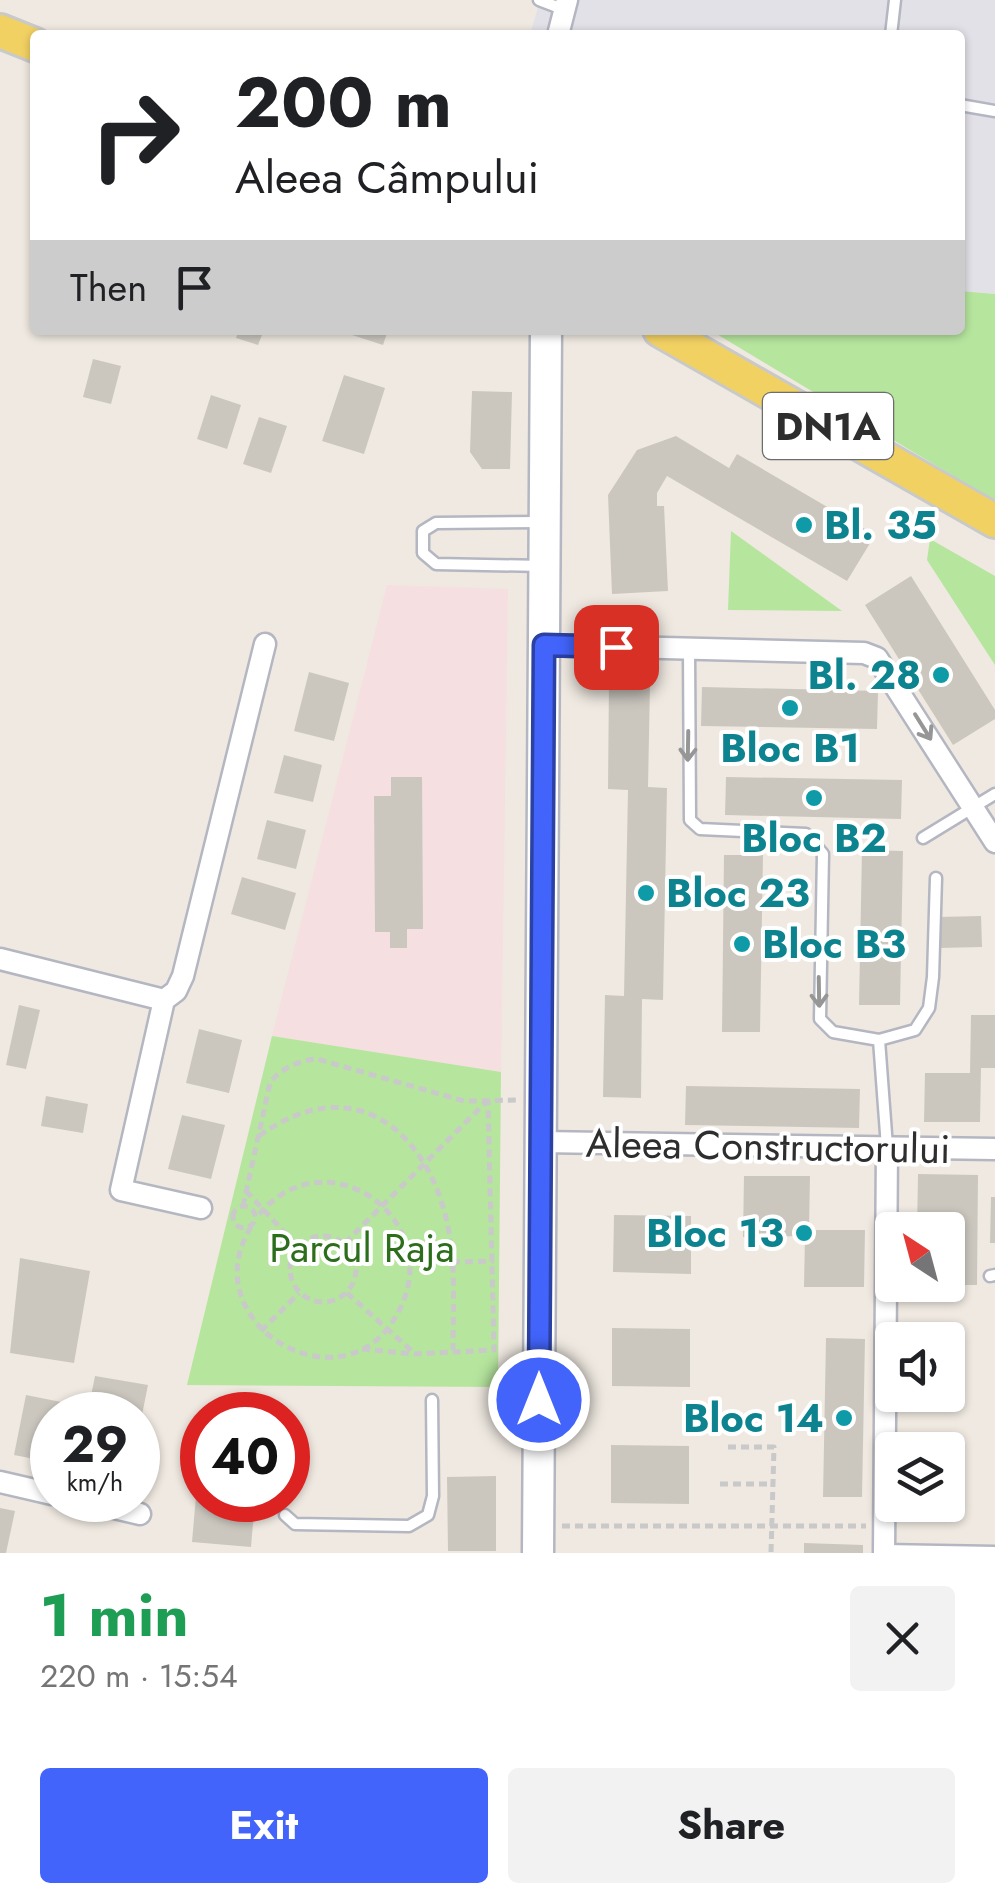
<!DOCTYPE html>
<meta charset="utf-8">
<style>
:root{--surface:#fff;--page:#f2f2f2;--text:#202124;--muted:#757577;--accent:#4264fb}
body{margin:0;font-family:Jost,sans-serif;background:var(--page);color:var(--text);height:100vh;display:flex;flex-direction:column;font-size:38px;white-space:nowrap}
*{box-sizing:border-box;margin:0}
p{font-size:32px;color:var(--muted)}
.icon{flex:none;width:55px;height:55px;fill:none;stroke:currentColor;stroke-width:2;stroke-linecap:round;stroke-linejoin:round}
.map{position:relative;height:1553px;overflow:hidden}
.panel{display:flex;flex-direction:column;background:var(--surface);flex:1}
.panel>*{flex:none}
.top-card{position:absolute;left:30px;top:30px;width:935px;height:305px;border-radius:10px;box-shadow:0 2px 8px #0004;background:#fff;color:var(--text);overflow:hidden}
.needle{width:65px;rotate:324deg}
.fabs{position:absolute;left:875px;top:1212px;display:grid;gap:20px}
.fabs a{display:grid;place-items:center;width:90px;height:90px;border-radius:10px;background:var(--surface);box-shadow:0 2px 8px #0004;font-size:50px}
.speed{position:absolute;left:30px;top:1392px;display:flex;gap:20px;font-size:50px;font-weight:700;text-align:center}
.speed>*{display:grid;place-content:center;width:130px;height:130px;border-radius:50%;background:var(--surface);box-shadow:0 2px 8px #0004;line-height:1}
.speed small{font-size:25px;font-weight:400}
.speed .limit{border:15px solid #d22;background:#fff;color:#111}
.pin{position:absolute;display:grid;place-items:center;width:85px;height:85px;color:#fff;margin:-42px;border-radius:20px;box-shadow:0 5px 15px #0006}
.me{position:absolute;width:110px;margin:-55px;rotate:0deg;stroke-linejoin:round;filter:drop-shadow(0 0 8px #0008)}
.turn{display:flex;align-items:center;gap:35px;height:210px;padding:0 40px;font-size:45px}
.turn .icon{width:130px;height:130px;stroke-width:2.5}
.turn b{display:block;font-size:70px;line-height:85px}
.then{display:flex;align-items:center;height:95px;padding:0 40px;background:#0003;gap:20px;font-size:38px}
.round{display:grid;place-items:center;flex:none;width:105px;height:105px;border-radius:10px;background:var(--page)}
.summary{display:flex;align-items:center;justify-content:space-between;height:170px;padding:0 40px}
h1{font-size:60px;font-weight:700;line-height:75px;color:#1e9e55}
.cta{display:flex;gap:20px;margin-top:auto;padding:20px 40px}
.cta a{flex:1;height:115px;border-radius:10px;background:var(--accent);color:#fff;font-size:40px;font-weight:700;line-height:115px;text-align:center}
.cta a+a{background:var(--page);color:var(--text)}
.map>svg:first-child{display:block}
.industrial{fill:#e3e1e8}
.medical{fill:#f5dfe0}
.green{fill:#b6e59e}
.building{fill:#cbc7bf}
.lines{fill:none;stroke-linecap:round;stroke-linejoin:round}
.lane-casing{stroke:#b4b7c1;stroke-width:15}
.street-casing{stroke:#b4b7c1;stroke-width:25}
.secondary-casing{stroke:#b4b7c1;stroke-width:35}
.primary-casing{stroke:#c9c9c9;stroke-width:38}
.path{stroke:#c9c9c9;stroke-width:5;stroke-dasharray:8 5;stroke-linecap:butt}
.lane{stroke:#fff;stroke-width:10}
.street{stroke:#fff;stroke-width:20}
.secondary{stroke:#fff;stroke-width:30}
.primary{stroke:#f2d163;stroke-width:32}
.oneway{stroke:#969696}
.route-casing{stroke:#2b41a3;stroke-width:25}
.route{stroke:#4264fb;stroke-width:18}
.culture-dot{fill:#0f9aa8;stroke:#fff;stroke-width:4}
.labels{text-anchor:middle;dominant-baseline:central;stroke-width:8;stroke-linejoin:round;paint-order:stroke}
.shield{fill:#fff;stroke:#6d6d6d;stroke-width:2.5}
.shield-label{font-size:38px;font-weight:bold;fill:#2e2e2e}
.culture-label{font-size:40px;font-weight:bold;fill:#0d838f;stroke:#fff;text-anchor:start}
.street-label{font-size:40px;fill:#2e2e2e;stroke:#fff}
.park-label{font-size:40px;fill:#2c6e1b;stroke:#fff}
</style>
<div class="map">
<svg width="995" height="1553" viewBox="0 0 995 1553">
<rect width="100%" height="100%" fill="#efe9e1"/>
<path class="industrial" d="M540,0H995V294L960,291V35H530Z"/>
<path class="medical" d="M387,585L508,589L501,1072L272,1036Z"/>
<path class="green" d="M960,291L995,294V501L710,330H960Z
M731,531L842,611L728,610Z
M930,539L995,576V665L927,560Z
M272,1036L501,1072L498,1387L187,1385Z"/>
<path class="building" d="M239,330H264L258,345L236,338Z
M350,330H388L383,345L349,334Z
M93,359L121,366L111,404L83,397Z
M344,375L385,388L364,454L322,441Z
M472,391L512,392L510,469H482L470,452Z
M211,395L241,405L227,449L197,439Z
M259,417L287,426L271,473L243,464Z
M676,436L729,468L737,454L875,535L847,581L667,476L657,493V506H664L668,591L612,594L608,495L637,450Z
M911,576L995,710V719L953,745L865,605Z
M309,672L349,683L334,741L294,731Z
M609,682L650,683L648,787L667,788L663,1000L642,999L641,1098L603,1097L605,995L624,996L625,944L628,790L608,789Z
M702,687L878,691L877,729L701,726Z
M284,755L322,765L313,802L274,793Z
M391,777H422L423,929H407V948H390V932H375L374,796H391Z
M726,777L902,780L901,819L725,815Z
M267,820L306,830L296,869L257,859Z
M862,850L903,851L900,1005H859Z
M724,855H763L760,1032H722Z
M242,877L296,893L285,930L231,914Z
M981,916L982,947L939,948L938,917Z
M19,1005L40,1010L26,1069L6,1065Z
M971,1015H995V1068H981L980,1122H924L925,1073H970Z
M199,1029L242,1040L229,1093L186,1083Z
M686,1086L860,1089L859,1128L685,1125Z
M46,1096L88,1104L83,1133L41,1126Z
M182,1115L225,1125L211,1179L168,1169Z
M918,1174L978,1175L977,1285H948V1230H917Z
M744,1176H810L809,1230H865L864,1287H804L805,1236L743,1237Z
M991,1197H995V1243H990Z
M614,1215L691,1216V1274L613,1272Z
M20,1258L90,1271L74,1363L10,1353Z
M612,1328L690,1329V1387L612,1386Z
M826,1338L865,1339L862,1497H823Z
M95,1376L148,1385L142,1415L89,1406Z
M26,1395L61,1402L59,1415H52L50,1462L14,1455Z
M203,1407L263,1412V1415H203Z
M611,1445L689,1446V1504L611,1503Z
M200,1450L202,1500H255L251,1547L192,1542Z
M496,1476V1551H448L447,1477Z
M0,1508L15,1511L6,1553H0Z
M804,1543L863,1545V1553H804Z"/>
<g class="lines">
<g class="lane-casing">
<path id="lane" d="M539,0L565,10
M891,35L895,0
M960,105L995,111
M541,522L436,523L423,531V553L436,564L543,566
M689,649L690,820L700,829L806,834L823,854L820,1019L833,1032L879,1040L887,1147
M923,838L995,794
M879,1040L915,1030L929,1008L933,977L936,878
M990,1276L995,1275
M285,1515L295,1524L409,1526L428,1515L433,1496L432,1400
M884,1550L995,1552"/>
</g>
<g class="street-casing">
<path id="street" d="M558,35L567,0
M544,645L864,653L877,658L995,842
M0,959L164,1000
M541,1142L995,1149
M201,1208L121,1190L164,1000L176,991L183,976L265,644
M0,1482L52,1494
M80,1500L140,1514
M884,1553L887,1147"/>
</g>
<g class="secondary-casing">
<path id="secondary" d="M538,1553L546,330"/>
</g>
<g class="primary-casing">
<path id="primary" d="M0,31L35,45
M660,330L995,521"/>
</g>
<path class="path" d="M259,1136C351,1069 428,1128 448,1227C456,1267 453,1310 453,1350
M246,1191L298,1247
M233 1217a11 11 0 1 1 22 0a11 11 0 1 1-22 0Z
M243,1206L270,1083C279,1069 300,1060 317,1059L464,1101L517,1100
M251,1227C193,1320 333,1407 391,1324C459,1227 327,1127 256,1218
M290 1269a33 33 0 1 1 66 0a33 33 0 1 1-66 0Z
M345,1243L486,1102
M452,1262L494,1261
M347,1293L412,1351
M261,1331L299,1293
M362,1349L414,1354L494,1350L488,1100
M728,1447H774L771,1553
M720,1484H773
M562,1526H866"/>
<use href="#lane" class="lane"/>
<use href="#street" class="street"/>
<use href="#secondary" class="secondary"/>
<use href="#primary" class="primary"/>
</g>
<defs><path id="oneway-shaft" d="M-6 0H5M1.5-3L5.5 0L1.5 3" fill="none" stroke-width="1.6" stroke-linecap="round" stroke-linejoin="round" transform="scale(2.5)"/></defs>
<g class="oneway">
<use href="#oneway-shaft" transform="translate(923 727) rotate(58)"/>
<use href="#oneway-shaft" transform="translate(688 746) rotate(91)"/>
<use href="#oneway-shaft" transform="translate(819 992) rotate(89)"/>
</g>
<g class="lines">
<g class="route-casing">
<path id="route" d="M539,1400L544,645L616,647"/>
</g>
<use href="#route" class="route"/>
</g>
<g class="culture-dot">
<circle cx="804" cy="525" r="10"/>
<circle cx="941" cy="675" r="10"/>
<circle cx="790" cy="708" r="10"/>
<circle cx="814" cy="798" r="10"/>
<circle cx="646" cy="893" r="10"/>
<circle cx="742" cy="944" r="10"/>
<circle cx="804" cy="1233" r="10"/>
<circle cx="844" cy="1418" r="10"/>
</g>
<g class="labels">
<rect class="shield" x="763" y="393" width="130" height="66" rx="8"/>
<g class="shield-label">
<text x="828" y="426">DN1A</text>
</g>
<g class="culture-label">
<text x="824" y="525">Bl. 35</text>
<text x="921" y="675" text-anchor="end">Bl. 28</text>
<text x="790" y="748" text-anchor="middle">Bloc B1</text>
<text x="814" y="838" text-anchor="middle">Bloc B2</text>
<text x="666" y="893">Bloc 23</text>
<text x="762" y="944">Bloc B3</text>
<text x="784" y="1233" text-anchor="end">Bloc 13</text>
<text x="824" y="1418" text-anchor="end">Bloc 14</text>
</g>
<g class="street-label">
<text transform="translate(768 1146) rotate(1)">Aleea Constructorului</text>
</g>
<g class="park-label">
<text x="362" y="1248">Parcul Raja</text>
</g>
</g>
</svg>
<div class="fabs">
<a><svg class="needle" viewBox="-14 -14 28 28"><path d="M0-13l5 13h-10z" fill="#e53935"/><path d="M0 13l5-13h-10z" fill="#757577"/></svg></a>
<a><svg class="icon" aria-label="sound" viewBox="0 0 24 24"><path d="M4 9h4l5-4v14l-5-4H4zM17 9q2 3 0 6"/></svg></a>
<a><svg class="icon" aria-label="layers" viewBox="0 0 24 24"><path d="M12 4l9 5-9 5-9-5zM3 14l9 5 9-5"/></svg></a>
</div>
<div class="speed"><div>29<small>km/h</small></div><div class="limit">40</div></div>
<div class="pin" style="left:616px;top:647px;background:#d93025"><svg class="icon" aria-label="arrive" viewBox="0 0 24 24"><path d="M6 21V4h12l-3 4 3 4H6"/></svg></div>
<svg class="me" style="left:539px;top:1400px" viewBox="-20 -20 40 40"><circle r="17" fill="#4264fb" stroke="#fff" stroke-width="3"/><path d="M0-11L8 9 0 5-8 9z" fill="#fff"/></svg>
<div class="top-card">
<div class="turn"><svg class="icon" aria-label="right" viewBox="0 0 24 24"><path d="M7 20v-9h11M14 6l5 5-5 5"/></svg><div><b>200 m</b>Aleea Câmpului</div></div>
<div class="then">Then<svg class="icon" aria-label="arrive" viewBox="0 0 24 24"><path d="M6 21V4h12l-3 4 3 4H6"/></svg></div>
</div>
</div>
<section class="panel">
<div class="summary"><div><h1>1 min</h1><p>220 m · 15:54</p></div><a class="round"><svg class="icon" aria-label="close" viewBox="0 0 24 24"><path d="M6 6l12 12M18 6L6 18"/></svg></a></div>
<div class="cta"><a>Exit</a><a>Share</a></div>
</section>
